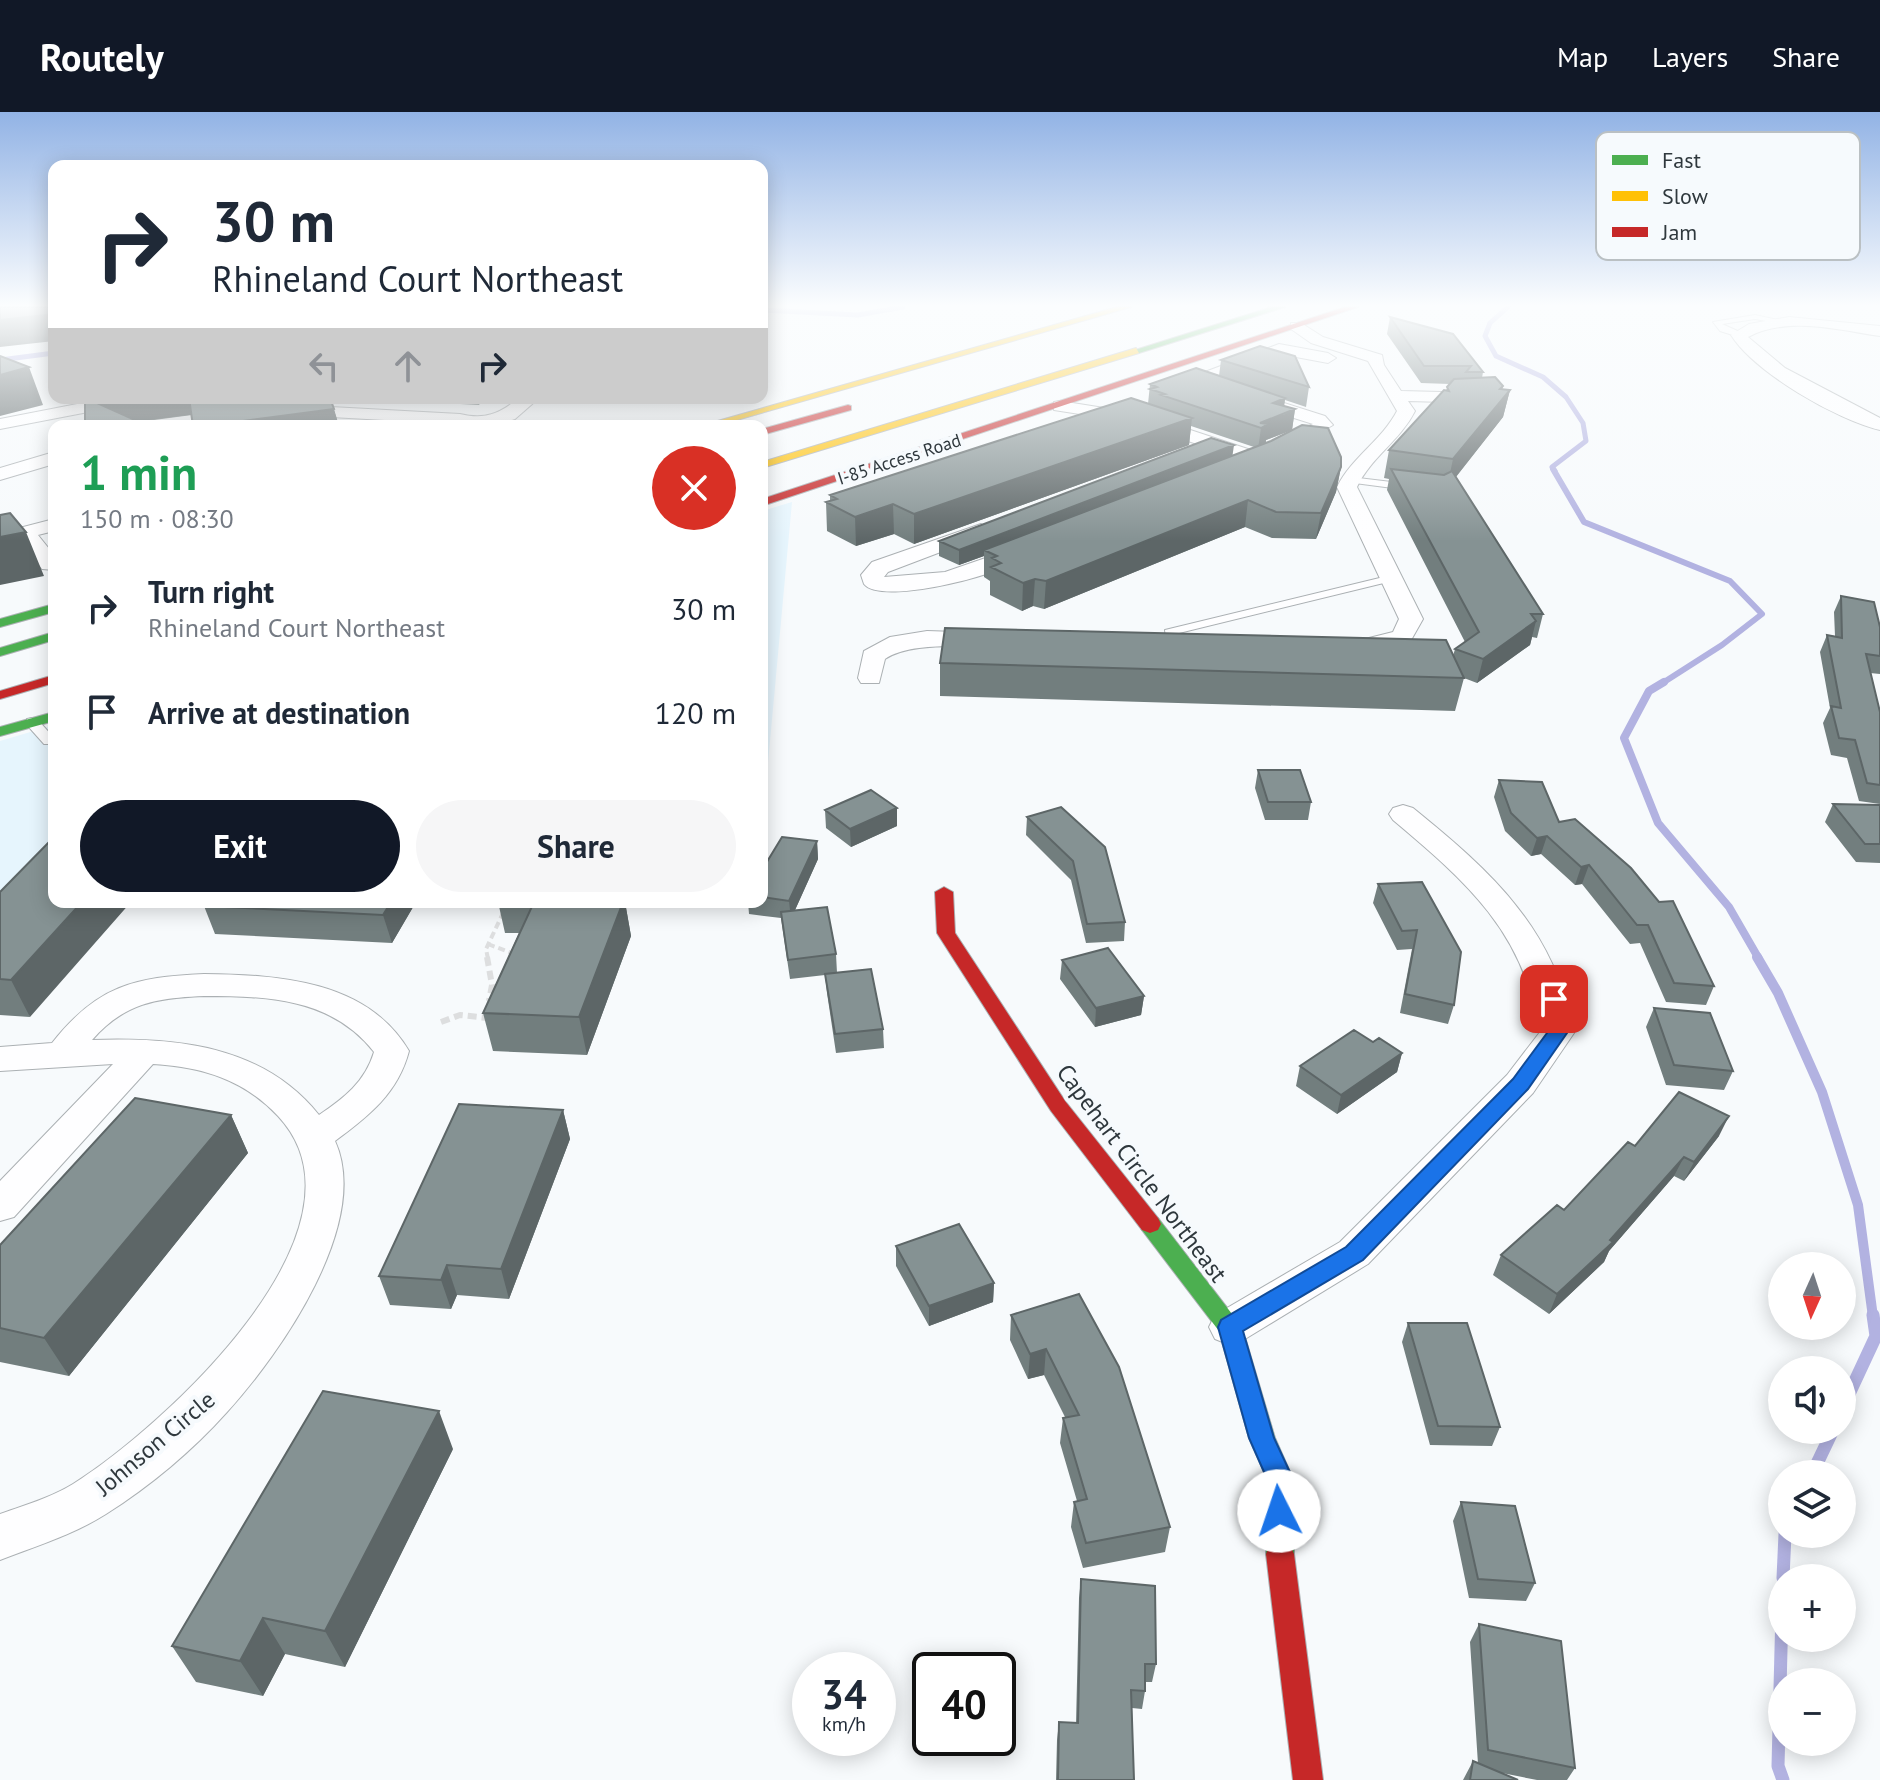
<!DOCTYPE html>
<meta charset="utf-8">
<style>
:root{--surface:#fff;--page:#f6f6f7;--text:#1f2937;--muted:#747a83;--accent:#111827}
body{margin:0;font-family:"PT Sans",sans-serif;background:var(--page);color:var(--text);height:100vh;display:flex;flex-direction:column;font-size:30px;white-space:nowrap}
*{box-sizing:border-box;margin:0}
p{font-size:26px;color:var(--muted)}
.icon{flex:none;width:44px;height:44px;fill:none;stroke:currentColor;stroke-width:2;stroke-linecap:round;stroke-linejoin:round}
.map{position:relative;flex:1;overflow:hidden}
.panel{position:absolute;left:48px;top:308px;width:720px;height:488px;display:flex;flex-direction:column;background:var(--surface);border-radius:16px;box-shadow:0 4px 20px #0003}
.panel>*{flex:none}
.hud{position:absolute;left:48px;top:48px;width:720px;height:244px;border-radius:16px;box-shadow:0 4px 20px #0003;background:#fff;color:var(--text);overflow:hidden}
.needle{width:52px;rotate:183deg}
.fabs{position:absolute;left:1768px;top:1140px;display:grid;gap:16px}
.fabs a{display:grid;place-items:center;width:88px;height:88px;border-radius:50%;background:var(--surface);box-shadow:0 4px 20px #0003;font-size:40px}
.speed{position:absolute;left:792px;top:1540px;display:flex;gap:16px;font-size:40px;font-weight:700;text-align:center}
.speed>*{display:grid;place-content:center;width:104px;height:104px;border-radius:50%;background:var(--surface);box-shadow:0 4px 20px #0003;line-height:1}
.speed small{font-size:20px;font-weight:400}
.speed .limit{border:4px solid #111;border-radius:12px;background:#fff;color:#111}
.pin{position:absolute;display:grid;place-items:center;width:68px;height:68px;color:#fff;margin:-34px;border-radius:16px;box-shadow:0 4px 12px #0006}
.me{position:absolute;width:88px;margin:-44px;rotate:356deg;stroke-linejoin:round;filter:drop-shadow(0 0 6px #0008)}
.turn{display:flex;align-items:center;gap:28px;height:168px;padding:0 32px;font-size:36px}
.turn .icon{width:104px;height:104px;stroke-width:2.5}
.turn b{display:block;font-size:56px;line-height:68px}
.lanes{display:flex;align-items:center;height:76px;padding:0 32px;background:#0003;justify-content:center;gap:40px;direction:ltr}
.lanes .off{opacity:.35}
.round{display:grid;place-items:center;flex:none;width:84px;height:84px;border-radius:42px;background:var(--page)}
.summary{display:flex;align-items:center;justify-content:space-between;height:136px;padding:0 32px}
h1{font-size:48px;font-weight:800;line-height:60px;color:#1e9e55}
.primary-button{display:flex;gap:16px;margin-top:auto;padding:16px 32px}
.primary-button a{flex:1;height:92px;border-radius:48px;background:var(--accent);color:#fff;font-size:32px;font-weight:800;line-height:92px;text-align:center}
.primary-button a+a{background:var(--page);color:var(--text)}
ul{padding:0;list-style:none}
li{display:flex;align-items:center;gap:24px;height:104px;padding:0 32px}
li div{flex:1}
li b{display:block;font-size:30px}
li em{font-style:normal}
header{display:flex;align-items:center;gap:48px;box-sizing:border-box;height:112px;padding:0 40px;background:var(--accent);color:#fff}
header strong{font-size:38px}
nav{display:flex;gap:44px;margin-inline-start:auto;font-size:28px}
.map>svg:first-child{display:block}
.built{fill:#e6f5fd}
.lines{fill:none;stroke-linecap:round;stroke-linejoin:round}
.stream-far4{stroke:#b2b2e1;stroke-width:5}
.stream-far3{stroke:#b2b2e1;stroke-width:6}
.stream-far2{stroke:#b2b2e1;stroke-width:8}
.stream-far1{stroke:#b2b2e1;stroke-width:10}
.stream{stroke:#b2b2e1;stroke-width:13}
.lane-casing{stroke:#abb0b3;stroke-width:2}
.street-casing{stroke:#abb0b3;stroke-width:2}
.fast-casing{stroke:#abb0b3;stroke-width:2}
.slow-casing{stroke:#abb0b3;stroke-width:2}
.jam-casing{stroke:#abb0b3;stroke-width:2}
.path-far1{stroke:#dddedf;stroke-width:4;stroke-dasharray:7 4;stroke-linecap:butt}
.path{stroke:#dddedf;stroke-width:6;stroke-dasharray:9 5;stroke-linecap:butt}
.lane{fill:#fefeff;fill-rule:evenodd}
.street{fill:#fefeff;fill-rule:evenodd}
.fast{fill:#4caf50;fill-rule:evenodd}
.slow{fill:#ffc107;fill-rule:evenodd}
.jam{fill:#c62828;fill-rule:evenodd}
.wall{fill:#727e7e}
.shaded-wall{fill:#5d6667}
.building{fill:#859293;stroke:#5d6667;stroke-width:2}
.route{fill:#1a73e8;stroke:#114b97;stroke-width:2}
.labels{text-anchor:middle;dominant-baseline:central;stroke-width:8;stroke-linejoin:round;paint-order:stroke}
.far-street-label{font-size:18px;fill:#2f383d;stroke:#f6fafd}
.near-street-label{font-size:24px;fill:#2f383d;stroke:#f6fafd}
.key{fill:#f6fafd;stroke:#bac0c3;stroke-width:2}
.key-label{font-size:22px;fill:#2f383d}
</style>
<header>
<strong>Routely</strong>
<nav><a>Map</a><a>Layers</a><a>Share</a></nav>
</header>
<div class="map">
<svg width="1880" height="1668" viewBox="0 0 1880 1668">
<rect width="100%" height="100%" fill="#f7fafc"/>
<path class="built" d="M792,390L768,651L762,654V399Z
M54,613V757L0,783V629Z"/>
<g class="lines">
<path class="stream-far4" d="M1508,195L1490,211L1485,224L1496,244L1543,265L1566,285L1583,311L1586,329L1552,355L1555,359
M762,198L858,203L903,195
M0,248L54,241"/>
<path class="stream-far3" d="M1553,357L1584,410L1730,469L1762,502L1722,533L1661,572"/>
<path class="stream-far2" d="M1664,570L1649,579L1624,626L1658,711L1729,795L1759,847"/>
<path class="stream-far1" d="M1757,845L1778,881L1822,980L1858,1093L1873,1205"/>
<path class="stream" d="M1842,1297L1876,1224L1873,1203
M1812,1362L1833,1318
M1783,1466L1785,1422
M1782,1499L1778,1654L1783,1668"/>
<g class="lane-casing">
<path id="lane" d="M1755,203L1792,211L1788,213L1755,207L1722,212L1742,221L1739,225L1720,219L1713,210Z
M1350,365L1408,372L1413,375L1408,378L1347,370L1345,368Z
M1392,463L1396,464V468L1175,522V535H1167L1165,518Z
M32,606L37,607L54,626V632H44L27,613V607Z"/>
</g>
<g class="street-casing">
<path id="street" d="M1789,205L1880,214V224C1837,218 1788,204 1748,225L1785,256L1880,306V318C1837,308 1754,260 1731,223L1749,212Z
M1291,211H1301L1323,225L1382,243L1384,253L1401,279L1482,281L1491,286L1482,291L1408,289L1415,299C1400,329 1371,345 1357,375L1423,507L1410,530C1393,536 1360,554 1345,536L1349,531L1393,520L1399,507L1337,375C1352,345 1382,328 1397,299L1368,249L1311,231L1291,217Z
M1279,232L1328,241L1336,246L1328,251L1280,242L1209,267L1325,304L1333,313L1283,342L1274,336L1276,332L1313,312L1198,276L1189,266Z
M108,286H144L135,291L0,317V307Z
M519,286H539L515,307L492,314L331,305L267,314H218L227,309L331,295L460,302C485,308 499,302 519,286Z
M1060,289L1142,302L1266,343L1268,347L1245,360H1231V352L1242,347L1131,310L1054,298V290Z
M54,340V352L0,368V356Z
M54,407V419L38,423L54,443V458L42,457L20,428L0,433V421Z
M981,412L991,418L988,422L888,460L884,465L945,460L1023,433L1034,439C1017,460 881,495 864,472L861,463L872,450Z
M927,519L987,521L999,528C989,541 917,525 885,547L879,571H861L858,566L864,539L890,525Z
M1403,693L1413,696C1492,760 1555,817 1574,921L1533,981L1368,1152L1245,1227L1230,1233L1215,1227L1209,1215L1215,1203L1340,1130L1507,963L1540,920C1524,820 1467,770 1393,708L1389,702L1393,696Z
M204,862C279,863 367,868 409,939C398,981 369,1004 335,1029C372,1111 280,1242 227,1300C192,1339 150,1374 106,1402C73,1423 36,1434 0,1448V1402C25,1393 50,1386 73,1372C161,1317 383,1116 278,1004C243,967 202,955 153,952L14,1105L0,1109V1069L113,952L0,959V935L52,931C97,874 134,865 204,862ZM204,884C267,884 332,886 374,940C365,970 344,986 319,1003C263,933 176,925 92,928C124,891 157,886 204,884Z"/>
</g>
<g class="fast-casing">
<path id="fast" d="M1272,195H1285L1139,241L1132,239Z
M54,492V500L0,515V507Z
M54,520V528L0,544V536Z
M54,600V609L0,624V615Z
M1150,1103L1158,1106L1242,1215L1275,1326L1294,1369V1442L1290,1451L1280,1455L1270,1451L1266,1442L1268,1369L1249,1326L1219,1219L1142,1118L1139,1112L1142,1106Z"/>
</g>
<g class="slow-casing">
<path id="slow" d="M1117,195H1131L716,314H700Z
M1136,236L1139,241L762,356V350Z"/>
</g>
<g class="jam-casing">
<path id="jam" d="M1345,195H1358L762,394V387Z
M848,293L851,294V298L762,323V317Z
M54,563V571L0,587V579Z
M944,775L953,780L955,821L1065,989L1158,1106L1161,1112L1158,1118L1150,1121L1142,1118L1051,999L937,821L935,780Z
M1280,1429L1290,1433L1294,1442L1323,1668H1293L1266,1442L1270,1433Z"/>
</g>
<path class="path-far1" d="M488,832L514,842
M488,847L486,837L503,801"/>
<path class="path" d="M487,845L492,873L489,889
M441,910L460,903L487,906"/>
<use href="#lane" class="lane"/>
<use href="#street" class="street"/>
<use href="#fast" class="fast"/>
<use href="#slow" class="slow"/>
<use href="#jam" class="jam"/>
</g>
<path class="wall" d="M1390,205L1483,260L1482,266L1503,274L1502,277L1510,278L1503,305L1456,365L1543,502L1537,526L1532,525L1530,533L1477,571L1464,566L1455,599L940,584V551L1453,544L1455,537L1465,530L1387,378L1389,367L1384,366L1389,338L1446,278L1450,272L1421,271L1387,222Z
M1221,248L1309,275L1306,295L1285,288L1284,294L1295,297L1292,318L1266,328V331L1341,355L1336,380L1316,427L1272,426L1245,415L1044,497L1033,494L1022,499L990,483V469L984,465V444L959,453L939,444V429L1233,344L1254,335L1191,314L1189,333L914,432L894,422L856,434L827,419L826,390L830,389V383L1148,292L1150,272L1219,264Z
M230,286L231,291L246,289L245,286H484L479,293L365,287L331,289L339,314H193L192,303L139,310L144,312L145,314H85L92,289Z
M1841,484L1880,515V562L1870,561L1880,600V692L1859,689L1847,646L1831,643L1823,611L1830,596L1820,540L1827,523L1835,524L1834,500Z
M1258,658L1311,690L1308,708H1265L1255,676Z
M1499,668L1559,710L1714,874L1706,893L1666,890L1640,831L1630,832L1582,772L1575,773L1541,742L1531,744L1505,719L1494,685Z
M1833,692L1880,693V751L1856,750L1825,710Z
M1061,695L1125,810L1124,829L1086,831L1071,768L1026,723L1027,705Z
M897,696V714L851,735L826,716L825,698Z
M817,729L818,747L795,798L836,842L837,861L883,917L884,936L836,941L827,881L825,863L790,867L781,806L749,802L748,790H762V758Z
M1422,770L1454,893L1448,912L1400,901L1412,837L1397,838L1373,791L1378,772Z
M0,780L30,905L0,903Z
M416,790L392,831L215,822L204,794Z
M498,790H625L631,824L587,943L493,939L483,901L519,821H505Z
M1062,848L1144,884L1141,903L1095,915L1060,867Z
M1654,896L1733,959L1724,978L1666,973L1646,915Z
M1373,930L1402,941L1397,960L1337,1002L1296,974L1300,954Z
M563,998L570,1027L509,1187L457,1183L451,1197L390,1193L379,1164Z
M231,1003L248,1041L69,1264L0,1250V1133Z
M1719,1024L1684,1069L1674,1064L1609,1139L1604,1150L1549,1202L1493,1163L1501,1143L1564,1098L1635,1034Z
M896,1134L994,1171L993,1190L929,1214L896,1154Z
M1079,1182L1170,1415L1165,1440L1083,1456L1071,1415L1074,1390L1077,1389L1060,1331L1063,1306L1065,1305L1044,1263L1028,1267L1010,1228L1011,1203Z
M1408,1211L1500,1315L1492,1334L1430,1333L1402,1230Z
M453,1337L345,1555L285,1542L263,1584L196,1570L172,1534Z
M1461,1390L1535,1471L1526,1489L1469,1486L1453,1409Z
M1081,1467L1156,1552L1152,1570H1145V1579L1142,1597L1132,1596L1134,1668H1056L1057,1628L1059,1610L1076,1611L1079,1486Z
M1479,1512L1575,1656L1567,1668H1537L1497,1660L1518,1668H1463L1473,1649L1478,1652L1470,1530Z"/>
<path class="shaded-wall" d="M54,202V229L0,235V208Z
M29,255L43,293L0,304V263Z
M1503,274L1498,292L1510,278L1503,305L1447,376L1453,347Z
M91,286H191L197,302L101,314Z
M207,286H230L235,310L334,297L339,314H205Z
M245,286H328L250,303Z
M1285,286L1283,303L1295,297L1292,318L1266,328L1265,333L1258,337L1261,316H1260L1273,291Z
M1192,306L1189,333L914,432V402Z
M1234,333L1232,347L984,438V444L959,453V438Z
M1341,355L1336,380L1316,427L1321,401Z
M1248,388L1245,415L1044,497L1046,469Z
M893,392L894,422L856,434L855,405Z
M26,420L44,464L0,473V425Z
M1035,467L1033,494L1022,499L1023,471Z
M1536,509L1530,533L1477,571L1483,547Z
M897,696V714L851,735L850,717Z
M1547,724L1541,742L1531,744L1537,726Z
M817,729L818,747L791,807L789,789Z
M1589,753L1582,772L1575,773L1581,755Z
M82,790H131L30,905L11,868Z
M391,790H416L392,831L383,803Z
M623,790H625L631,824L587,943L579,905Z
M1144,884L1141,903L1095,915L1096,896Z
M1402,941L1397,960L1337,1002L1341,983Z
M563,998L570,1027L509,1187L501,1157Z
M231,1003L248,1041L69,1264L44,1226Z
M1729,1004L1719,1024L1684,1069L1694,1050Z
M1684,1045L1674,1064L1609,1139L1604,1150L1549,1202L1557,1182L1610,1128Z
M447,1153L457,1183L451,1197L441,1168Z
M994,1171L993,1190L929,1214V1194Z
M1046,1237L1044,1263L1028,1267L1030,1242Z
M439,1299L453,1337L345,1555L325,1519Z
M263,1506L285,1542L263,1584L240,1549Z"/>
<path class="building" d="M0,195H54V202L0,208Z
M1390,205L1453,222L1483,260H1466L1471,254H1424Z
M1260,234L1295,244L1309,275L1221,248Z
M0,244L29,255L0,263Z
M1196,256L1285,286L1273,291L1295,297L1260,311L1268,312L1261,316L1161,283L1165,282L1150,277L1157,275L1150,272Z
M1495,265L1503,274L1500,277L1510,278L1453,347L1389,338L1444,278L1449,279L1447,275L1454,267Z
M85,286H86L144,312L138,314H85Z
M189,286H207V287L229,288V291L276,286H330L334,297L205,314H193Z
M1131,286L1192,306L914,402L893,392L855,405L826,390L837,387L830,383Z
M1302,313L1328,316L1341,345V355L1321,401L1276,400L1248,388L1046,469L1035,467L1023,471L991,455L1001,451L992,446L997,444L984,438L1271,329Z
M1211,326L1234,333L959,438L939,429Z
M1391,357L1444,363L1452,359L1543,502H1531L1536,509L1483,547L1455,537L1479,520Z
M10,401L26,420L0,425V403Z
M1841,484L1874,490L1880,515V544L1866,542L1880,600V673L1867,671L1855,628L1839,626L1831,594L1841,596L1827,523L1842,526Z
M945,516L1446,528L1464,566L940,551Z
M1258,658H1300L1311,690H1268Z
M1499,668L1542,670L1559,710L1575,707L1631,756L1659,790L1673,789L1714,874L1674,871L1648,813H1637L1589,753L1581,755L1547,724L1537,726L1511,701Z
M871,678L897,696L850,717L825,698Z
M1833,692L1880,693V732H1865Z
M1061,695L1105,735L1125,810L1087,812L1073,749L1027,705Z
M54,725V790H82L11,868L0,867V780Z
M782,725L817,729L789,789L762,785V758Z
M1422,770L1461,840L1454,893L1405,882L1417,818L1402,819L1378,772Z
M207,790H391L383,803L204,794Z
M534,790H623L579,905L483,901Z
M827,795L836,842L788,848L781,800Z
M1108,836L1144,884L1096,896L1062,848Z
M871,857L883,917L835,922L825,862Z
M1654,896L1710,901L1733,959L1674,953Z
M1354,918L1373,930L1379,926L1402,941L1341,983L1300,954Z
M1679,980L1729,1004L1694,1050L1684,1045L1610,1128L1613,1130L1557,1182L1501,1143L1557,1093L1564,1098L1628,1030L1635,1034Z
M135,986L231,1003L44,1226L0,1216V1133Z
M459,992L563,998L501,1157L447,1153L441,1168L379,1164Z
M959,1112L994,1171L929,1194L896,1134Z
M1079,1182L1119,1255L1170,1415L1086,1431L1074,1390L1087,1387L1063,1306L1079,1303L1046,1237L1030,1242L1011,1203Z
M1408,1211H1467L1500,1315L1438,1314Z
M323,1279L439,1299L325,1519L263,1506L240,1549L172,1534Z
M1461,1390L1515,1394L1535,1471L1478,1467Z
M1081,1467L1155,1474L1156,1552H1145V1579L1131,1578L1134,1668H1058L1059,1610L1078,1611Z
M1479,1512L1561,1529L1575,1656L1488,1638Z
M1473,1649L1518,1668H1470Z"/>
<linearGradient id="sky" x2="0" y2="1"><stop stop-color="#92b3e5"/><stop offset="0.45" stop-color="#fbfdfe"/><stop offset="1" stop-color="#fbfdfe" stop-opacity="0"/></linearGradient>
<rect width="1880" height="429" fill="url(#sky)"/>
<path class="route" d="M1554,881L1564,887L1567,921L1528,977L1363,1148L1243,1219L1274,1326L1294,1369L1289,1407L1279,1411L1270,1407L1266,1399L1268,1369L1249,1326L1218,1215L1221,1208L1346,1135L1513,967L1547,921L1544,887Z"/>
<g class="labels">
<g class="far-street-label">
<text transform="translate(899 347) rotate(-18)">I-85 Access Road</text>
</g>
<g class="near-street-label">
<text transform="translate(1142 1061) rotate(53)">Capehart Circle Northeast</text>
<text transform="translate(155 1331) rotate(-40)">Johnson Circle</text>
</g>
</g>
<rect x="1596" y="20" width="264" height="128" rx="12" class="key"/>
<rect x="1612" y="43" width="36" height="10" fill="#4caf50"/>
<rect x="1612" y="79" width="36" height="10" fill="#ffc107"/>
<rect x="1612" y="115" width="36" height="10" fill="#c62828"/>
<g class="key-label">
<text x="1662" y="56">Fast</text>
<text x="1662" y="92">Slow</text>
<text x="1662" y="128">Jam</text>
</g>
</svg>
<div class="fabs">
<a><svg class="needle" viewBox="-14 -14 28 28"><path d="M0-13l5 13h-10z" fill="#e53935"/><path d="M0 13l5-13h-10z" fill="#747a83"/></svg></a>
<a><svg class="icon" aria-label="sound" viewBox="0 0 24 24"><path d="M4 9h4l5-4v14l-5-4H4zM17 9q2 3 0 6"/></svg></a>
<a><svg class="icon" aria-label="layers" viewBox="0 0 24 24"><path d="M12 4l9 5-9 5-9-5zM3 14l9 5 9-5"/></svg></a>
<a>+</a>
<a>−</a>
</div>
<div class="speed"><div>34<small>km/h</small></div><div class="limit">40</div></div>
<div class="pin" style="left:1554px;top:887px;background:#d93025"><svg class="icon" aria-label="arrive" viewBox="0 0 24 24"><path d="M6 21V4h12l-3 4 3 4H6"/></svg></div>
<svg class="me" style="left:1279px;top:1399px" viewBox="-20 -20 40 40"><circle r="19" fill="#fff"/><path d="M0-13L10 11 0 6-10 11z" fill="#1a73e8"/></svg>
<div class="hud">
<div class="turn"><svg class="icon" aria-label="right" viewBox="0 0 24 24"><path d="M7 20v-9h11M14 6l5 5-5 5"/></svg><div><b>30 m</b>Rhineland Court Northeast</div></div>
<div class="lanes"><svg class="icon off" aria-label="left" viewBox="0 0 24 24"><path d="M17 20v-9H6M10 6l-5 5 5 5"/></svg><svg class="icon off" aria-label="ahead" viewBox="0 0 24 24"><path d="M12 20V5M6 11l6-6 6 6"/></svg><svg class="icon" aria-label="right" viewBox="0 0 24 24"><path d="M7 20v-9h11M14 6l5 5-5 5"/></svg></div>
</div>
<section class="panel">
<div class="summary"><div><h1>1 min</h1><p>150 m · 08:30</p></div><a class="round" style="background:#d93025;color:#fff"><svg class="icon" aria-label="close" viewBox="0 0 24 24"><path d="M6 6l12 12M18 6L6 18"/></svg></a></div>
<ul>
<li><svg class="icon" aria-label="right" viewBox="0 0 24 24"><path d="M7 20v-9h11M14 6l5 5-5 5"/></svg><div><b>Turn right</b><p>Rhineland Court Northeast</p></div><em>30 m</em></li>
<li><svg class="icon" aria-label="arrive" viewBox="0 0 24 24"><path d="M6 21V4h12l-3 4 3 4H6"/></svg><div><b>Arrive at destination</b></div><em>120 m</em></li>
</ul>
<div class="primary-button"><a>Exit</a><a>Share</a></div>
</section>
</div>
